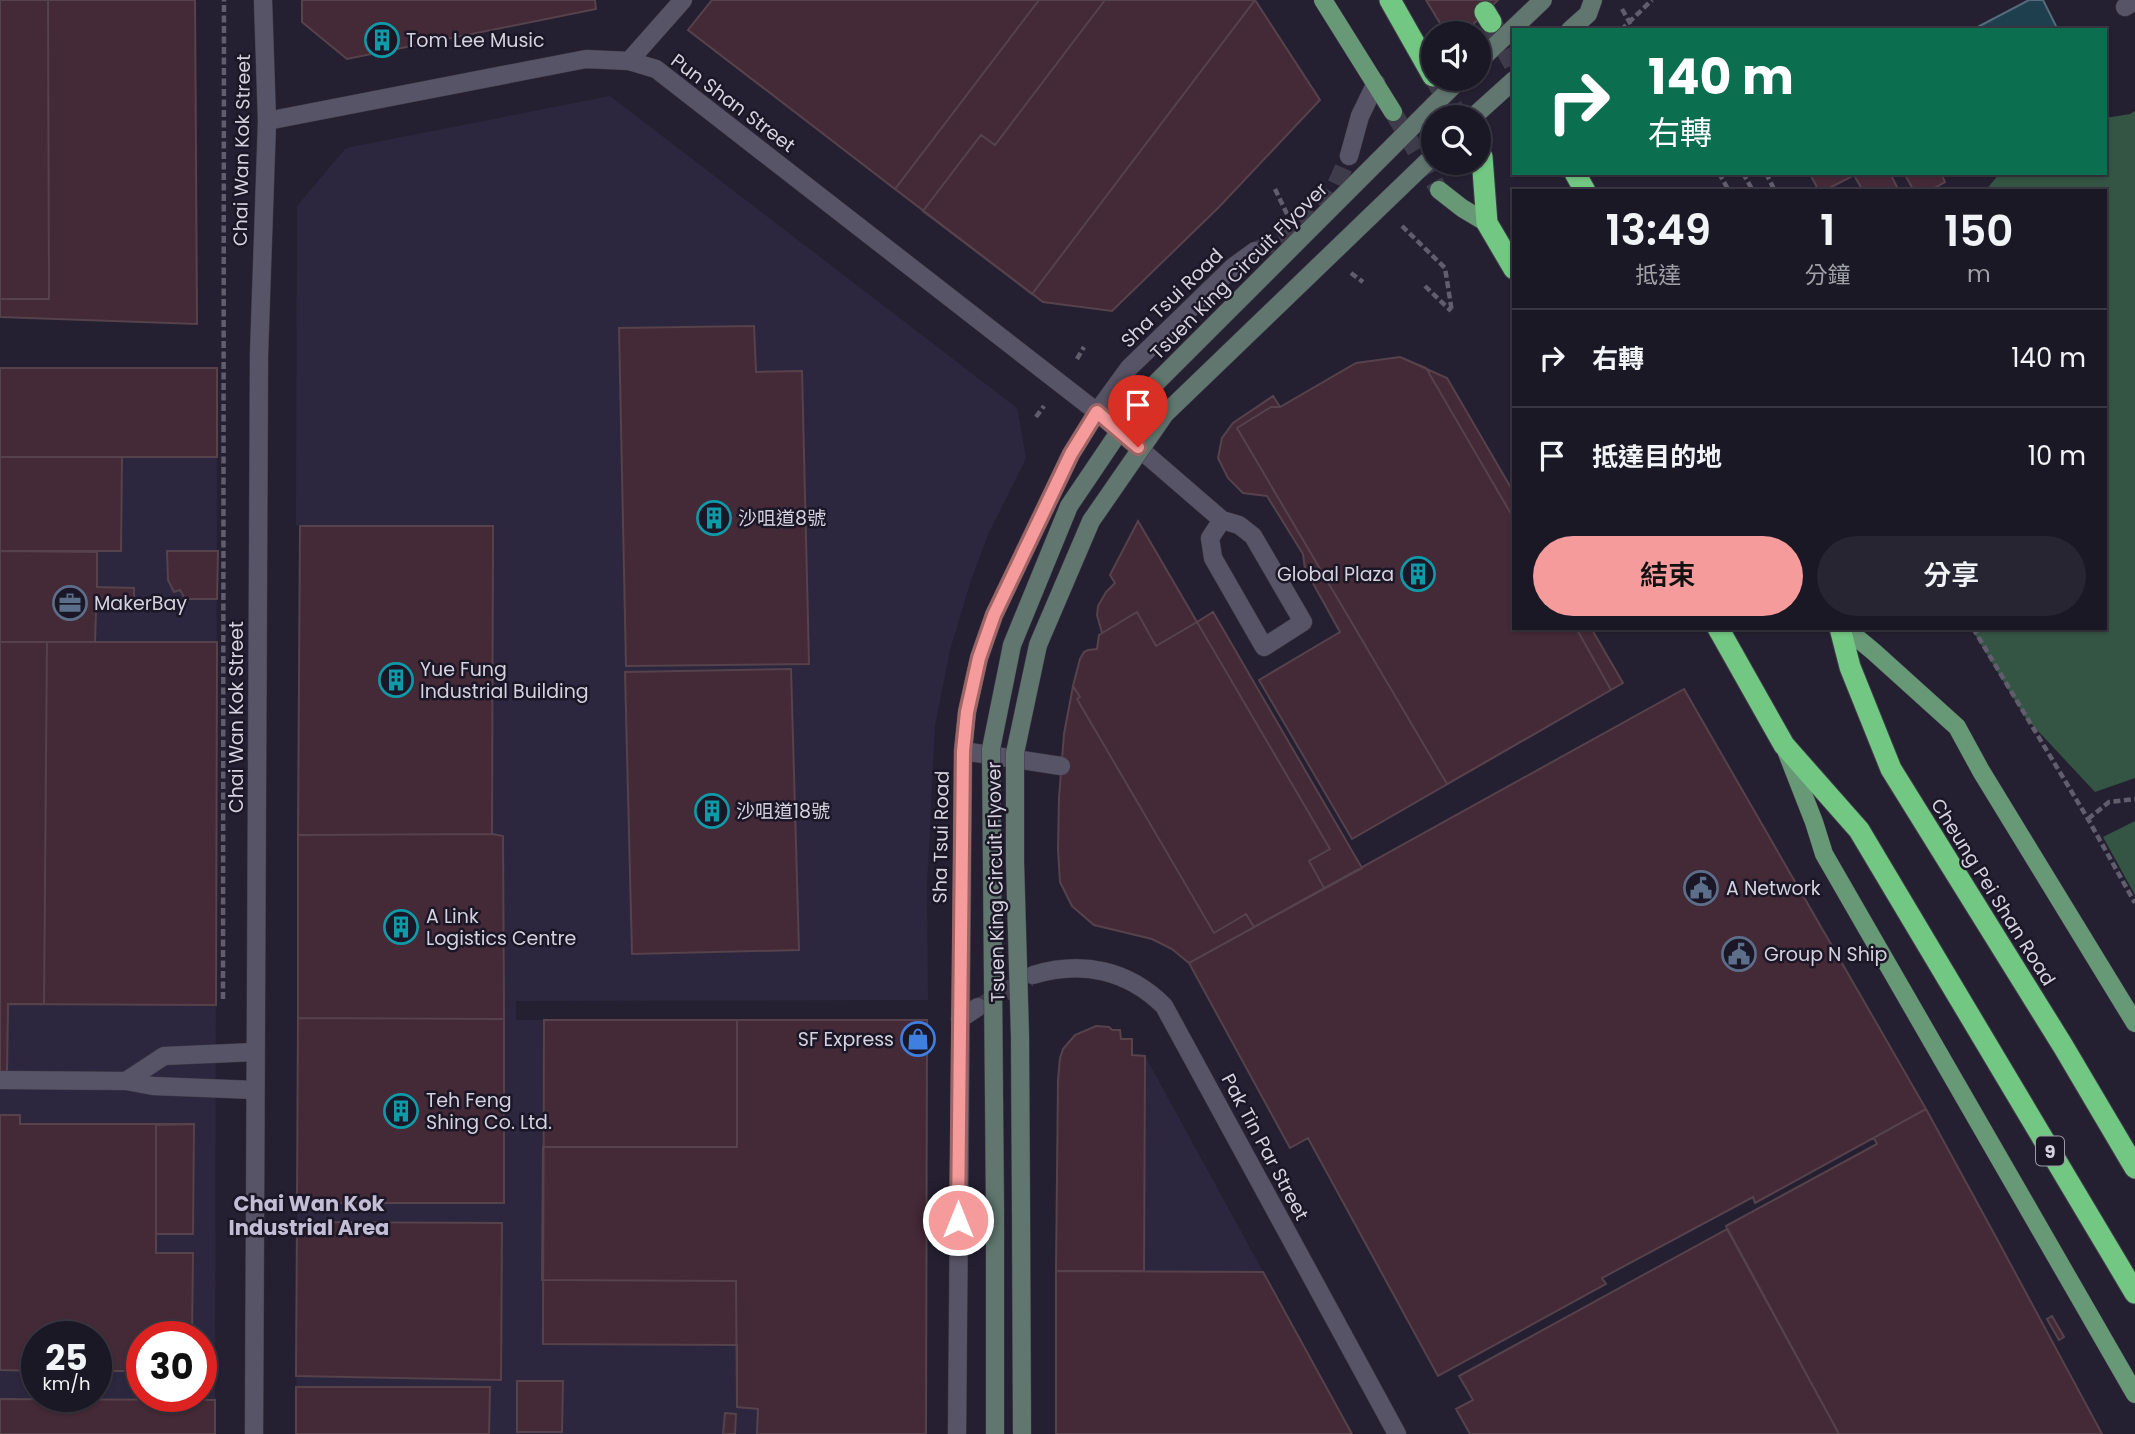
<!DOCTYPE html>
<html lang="zh-TW">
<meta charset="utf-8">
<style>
:root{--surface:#1b1825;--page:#282532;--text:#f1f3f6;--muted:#a0a0a7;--line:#393742;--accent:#f59b9c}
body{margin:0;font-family:Poppins,"Noto Sans TC",sans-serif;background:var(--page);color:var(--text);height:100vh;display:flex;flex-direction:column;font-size:26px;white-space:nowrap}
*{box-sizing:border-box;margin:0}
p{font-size:23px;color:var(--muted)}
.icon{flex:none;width:38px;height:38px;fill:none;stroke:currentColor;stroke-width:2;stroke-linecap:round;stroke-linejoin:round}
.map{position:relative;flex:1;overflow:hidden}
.details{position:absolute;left:1512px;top:189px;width:595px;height:441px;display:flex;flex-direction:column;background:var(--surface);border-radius:0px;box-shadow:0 2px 5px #0004,0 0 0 2px var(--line)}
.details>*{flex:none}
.top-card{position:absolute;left:1512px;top:28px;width:595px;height:147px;border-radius:0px;box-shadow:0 2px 5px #0004,0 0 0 2px var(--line);background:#0b6e4f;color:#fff;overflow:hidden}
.tools{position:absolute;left:1421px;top:21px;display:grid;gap:14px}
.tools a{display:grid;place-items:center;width:70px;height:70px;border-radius:50%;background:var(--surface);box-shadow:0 2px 5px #0004,0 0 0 2px var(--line);font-size:35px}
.speed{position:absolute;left:21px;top:1321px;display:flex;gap:14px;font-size:35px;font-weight:700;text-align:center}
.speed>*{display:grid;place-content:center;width:91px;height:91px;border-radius:50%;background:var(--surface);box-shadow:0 2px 5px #0004,0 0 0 2px var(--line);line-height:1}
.speed small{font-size:18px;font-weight:400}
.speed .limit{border:10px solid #d22;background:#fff;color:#111}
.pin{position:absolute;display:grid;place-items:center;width:60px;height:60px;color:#fff;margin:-72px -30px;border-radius:50% 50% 50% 0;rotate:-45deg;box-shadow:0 0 7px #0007}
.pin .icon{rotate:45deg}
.me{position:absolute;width:77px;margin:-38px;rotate:0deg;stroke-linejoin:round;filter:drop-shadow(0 0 5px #0008)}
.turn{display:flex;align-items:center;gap:24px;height:147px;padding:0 21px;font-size:32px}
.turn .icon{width:91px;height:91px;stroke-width:2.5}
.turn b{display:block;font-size:49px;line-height:60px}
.eta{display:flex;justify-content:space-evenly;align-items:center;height:119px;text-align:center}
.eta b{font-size:42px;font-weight:600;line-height:49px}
.button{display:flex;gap:14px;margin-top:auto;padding:14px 21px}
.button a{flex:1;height:80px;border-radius:42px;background:var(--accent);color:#111;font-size:28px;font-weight:600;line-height:80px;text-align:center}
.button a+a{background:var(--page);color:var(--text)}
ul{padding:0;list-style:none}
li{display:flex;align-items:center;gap:21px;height:98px;padding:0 21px;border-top:2px solid var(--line)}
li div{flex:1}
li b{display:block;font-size:26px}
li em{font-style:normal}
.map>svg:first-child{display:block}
.built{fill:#2c273e;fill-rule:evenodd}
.forest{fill:#345444}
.water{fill:#1e3f4e;stroke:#556b79;stroke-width:2}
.building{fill:#442937;stroke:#56424b;stroke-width:2}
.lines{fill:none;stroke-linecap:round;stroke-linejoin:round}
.street-tunnel{stroke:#3e3b4b;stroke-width:18;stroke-dasharray:18 9;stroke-linecap:butt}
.primary-tunnel{stroke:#3e3b4b;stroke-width:18;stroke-dasharray:18 9;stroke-linecap:butt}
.highway-tunnel{stroke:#3e3b4b;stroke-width:21;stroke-dasharray:21 10;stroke-linecap:butt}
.lane-casing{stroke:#413d4b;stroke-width:19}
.street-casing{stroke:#413d4b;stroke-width:19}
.secondary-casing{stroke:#413d4b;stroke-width:19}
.primary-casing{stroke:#413d4b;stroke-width:19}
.highway-casing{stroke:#413d4b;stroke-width:23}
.path{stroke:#615d6c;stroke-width:4.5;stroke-dasharray:7 3.5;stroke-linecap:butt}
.lane{stroke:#585467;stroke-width:18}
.street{stroke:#585467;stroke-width:18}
.secondary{stroke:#60766f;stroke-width:18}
.primary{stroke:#689977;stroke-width:18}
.highway{stroke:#72c782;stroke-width:21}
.secondary-bridge-casing{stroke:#413d4b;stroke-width:19;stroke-linecap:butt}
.secondary-bridge{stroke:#60766f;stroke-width:18}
.route-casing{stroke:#9f6565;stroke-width:18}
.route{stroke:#f59b9c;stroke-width:12}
.labels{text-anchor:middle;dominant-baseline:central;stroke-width:5;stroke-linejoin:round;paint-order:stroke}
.shield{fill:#1b1727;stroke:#9c9aa7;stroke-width:2}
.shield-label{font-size:18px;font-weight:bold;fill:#d4d2de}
.poi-label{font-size:19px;fill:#d4d2de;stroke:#1b1727;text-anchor:start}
.street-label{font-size:19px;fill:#d4d2de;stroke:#1b1727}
.neighbourhood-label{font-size:21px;font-weight:bold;fill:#c3bed5;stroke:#1b1727}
</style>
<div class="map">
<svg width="2135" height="1434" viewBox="0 0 2135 1434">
<rect width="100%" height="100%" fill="#242031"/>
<path class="built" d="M610,96L1017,408L1026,458L989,532L972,577L950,650L935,725L927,886L928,1000L516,1001V1020H927L926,1434H296L300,526L296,525L297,206L346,148Z
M0,368H217L215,1434H0ZM37,1337H96V1396H37ZM142,1337H201V1396H142Z
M1096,1026L1109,1027L1112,1030H1120L1121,1039H1132L1133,1055L1145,1056L1352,1434H1056L1060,1058L1063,1049L1075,1035Z"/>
<path class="forest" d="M2135,111V778L2095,792L2025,717L1971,628H2105V191H1985L2000,173H2105V118L2130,114Z
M2135,821V895L2103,837Z"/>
<path class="water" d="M2029,0H2043L2058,30H1972Z"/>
<path class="building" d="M0,0H48L49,299H0Z
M0,0H195L197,324L0,317Z
M302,0H595L596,9L347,59L302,22Z
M712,0H1039L895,189L688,30Z
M1039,0H1255L1320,100L1219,207L1112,311L1043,302L895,189Z
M1105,0H1255L1032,294L923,211L981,135L995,145Z
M1426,0H1498L1464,33H1446Z
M1816,173H1890L1899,191H1863L1854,175L1824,191H1819L1811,176Z
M1904,173H1941L1945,182L1929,191H1914Z
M754,326L756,372L802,371L809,664L626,666L619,328Z
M1400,357L1426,368L1514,519V628H1576L1611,690L1447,784L1237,428L1271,407H1280L1356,363Z
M1400,357L1447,378L1514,493V628H1591L1623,683L1352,839L1259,680L1340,632L1305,569L1303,554L1267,496L1243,493L1228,478L1218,458L1222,438L1233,423L1273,396L1280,407L1356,363Z
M0,368H217V457H0Z
M0,457H122L121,551H0Z
M1138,521L1197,622L1213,612L1362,868L1189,963L1172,949L1152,939L1094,925L1072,906L1060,882L1058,849L1059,798L1064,734L1073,686L1080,659L1084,652L1088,650L1097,649L1099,635L1102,633L1097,615L1098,606L1106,592L1115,583L1110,575Z
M300,526H493L492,834L298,835Z
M0,551L97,552V587L134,588V610H96L95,642H0Z
M167,551H218L217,599H185L180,590L174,592L168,580Z
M1137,612L1156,646L1197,622L1330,849L1309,861L1324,888L1254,927L1246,914L1214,933L1077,699L1080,697L1073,686L1080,659L1084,652L1088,650L1097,649L1099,635Z
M0,642H47L44,1004H8L7,1072H0Z
M0,642H217L216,1005L8,1004L7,1072H0Z
M791,669L799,950L632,954L625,672Z
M1684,689L1926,1109L1755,1203L1753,1197L1602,1278L1606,1284L1438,1376L1308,1138L1290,1148L1189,963Z
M492,834L503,836L504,1019L298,1018V835Z
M298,1018L504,1019V1203H297Z
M544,1020H927L926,1434H757L758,1409L737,1407V1345L543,1344Z
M737,1020H927L926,1434H757L758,1409L737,1407L736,1281L542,1280L543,1147H737Z
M1096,1026L1109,1027L1112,1030H1120L1121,1039H1132V1055L1145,1056L1144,1271H1056L1058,1080L1060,1058L1063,1049L1075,1035Z
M1926,1109L1997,1239L2102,1434H1839L1726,1226L1877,1144L1874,1138Z
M0,1115H20V1124H194L193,1234H156V1253H193L192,1337H142V1371H96V1337H37V1371L0,1370Z
M0,1115H20V1124H194L193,1234H156V1253H193L192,1337H142V1371H96V1337H37V1371L0,1370Z
M194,1124L193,1234H156V1125Z
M297,1222L502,1223L501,1380L296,1376Z
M1727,1229L1839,1434H1470L1456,1409L1473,1400L1459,1376Z
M1056,1271L1263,1272L1352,1434H1056Z
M2052,1316L2064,1337L2059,1340L2047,1319Z
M517,1381H563L562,1432H517Z
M296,1387H490L489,1434H296Z
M0,1399L215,1400V1434H0Z
M725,1413L736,1414L735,1434H723Z"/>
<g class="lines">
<path class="street-tunnel" d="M1255,251C1282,238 1310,227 1327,201C1336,188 1342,170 1349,156
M981,1006L1029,978"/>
<path class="primary-tunnel" d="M1393,112L1439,190"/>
<path class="highway-tunnel" d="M1491,22L1514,64
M1436,80L1458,117"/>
<g class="lane-casing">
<path id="lane" d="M2125,7L2135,1
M629,61L683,0
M1097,412L1222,520L1239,525L1253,536L1303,622L1264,647L1213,558L1210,538L1222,520
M963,751L1061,766
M0,1080L126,1081L153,1086L255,1090
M126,1081L164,1056L255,1052"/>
</g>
<g class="street-casing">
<path id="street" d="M267,121L586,59L629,61L656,69L1097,412
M1349,156L1360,116L1376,83
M1033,975C1082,960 1128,970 1164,1006L1397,1434
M960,1019L978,1007
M254,1434L259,355L267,121L263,0
M957,1434L963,751L967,712L979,658L994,615L1071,454L1097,412L1129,368L1233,267L1255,251"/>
</g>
<g class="secondary-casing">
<path id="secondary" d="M1570,30L1588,14L1593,0
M1473,117L1514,80
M995,1211V1434
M1021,1211L1022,1434"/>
</g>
<g class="primary-casing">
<path id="primary" d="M1323,0L1393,112
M1439,190L1462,208L1487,223
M1845,628L1874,652L1957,727L1981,771L2135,1023
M1787,753L1814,822L1824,854L2135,1394"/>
</g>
<g class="highway-casing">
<path id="highway" d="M1390,0L1433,76
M1485,12L1491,22
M1479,152L1482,157L1487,223L1514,269
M1575,173L1585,191
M1718,628L1784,745L1859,830L2135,1293
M1840,628L1850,667L1891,769L2063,1046L2135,1168"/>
</g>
<path class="path" d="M1622,9L1634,30
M1621,30L1652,0
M1719,173L1729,191
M1743,173L1753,191
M1766,173L1775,191
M1275,189L1287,214
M1402,226L1445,268L1452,312
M1351,273L1363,282
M1425,286L1451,311
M1077,359L1084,347
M1036,417L1044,406
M1973,628L2088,819L2135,903
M2088,819L2109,802L2135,799
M223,999L224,0"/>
<use href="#lane" class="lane"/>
<use href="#street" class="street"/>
<use href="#secondary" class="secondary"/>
<use href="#primary" class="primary"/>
<use href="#highway" class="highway"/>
<g class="secondary-bridge-casing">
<path id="secondary-bridge" d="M1479,61L1543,0
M995,1211L991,749L1012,645L1069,506L1144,395L1460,79
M1021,1211L1020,1036L1015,862V753L1038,645L1091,521L1165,414L1433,156"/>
</g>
<use href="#secondary-bridge" class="secondary-bridge"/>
</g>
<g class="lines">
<g class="route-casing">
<path id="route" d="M958,1220L963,751L967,712L979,658L994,615L1071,454L1097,412L1138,447"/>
</g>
<use href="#route" class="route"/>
</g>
<defs>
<g id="building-ring" transform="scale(1.75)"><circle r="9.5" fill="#1b1727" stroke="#0f9aa8" stroke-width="1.5"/><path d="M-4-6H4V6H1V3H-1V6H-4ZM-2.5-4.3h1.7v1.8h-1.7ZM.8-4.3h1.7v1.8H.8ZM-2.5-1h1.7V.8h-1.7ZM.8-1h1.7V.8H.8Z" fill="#0f9aa8"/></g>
<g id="office-ring" transform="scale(1.75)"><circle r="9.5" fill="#1b1727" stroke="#5c6f8a" stroke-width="1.5"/><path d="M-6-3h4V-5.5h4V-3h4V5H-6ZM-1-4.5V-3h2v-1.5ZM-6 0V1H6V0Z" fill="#5c6f8a"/></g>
<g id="civic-ring" transform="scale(1.75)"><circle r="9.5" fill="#1b1727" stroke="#5c6f8a" stroke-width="1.5"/><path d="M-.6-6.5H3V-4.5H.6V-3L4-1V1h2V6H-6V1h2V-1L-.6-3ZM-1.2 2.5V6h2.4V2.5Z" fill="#5c6f8a"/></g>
<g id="shop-ring" transform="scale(1.75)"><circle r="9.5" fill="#1b1727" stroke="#3f7fe0" stroke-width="1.5"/><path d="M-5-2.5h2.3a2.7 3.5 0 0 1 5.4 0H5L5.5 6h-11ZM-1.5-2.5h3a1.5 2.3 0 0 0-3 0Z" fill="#3f7fe0"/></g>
</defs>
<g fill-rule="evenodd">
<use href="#building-ring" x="382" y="40"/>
<use href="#building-ring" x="714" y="518"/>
<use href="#building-ring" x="1418" y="574"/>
<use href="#office-ring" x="70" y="603"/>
<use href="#building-ring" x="396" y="680"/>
<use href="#building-ring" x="712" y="811"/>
<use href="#civic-ring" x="1701" y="888"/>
<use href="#building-ring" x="401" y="927"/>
<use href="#civic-ring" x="1739" y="954"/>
<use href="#shop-ring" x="918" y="1039"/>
<use href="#building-ring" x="401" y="1111"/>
</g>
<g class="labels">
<rect class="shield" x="2036" y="1136.5" width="28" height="29" rx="5"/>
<g class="shield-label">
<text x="2050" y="1151">9</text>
</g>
<g class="poi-label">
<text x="406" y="40">Tom Lee Music</text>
<text x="738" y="518">沙咀道8號</text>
<text x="1394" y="574" text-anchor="end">Global Plaza</text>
<text x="94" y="603">MakerBay</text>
<text x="420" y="669">Yue Fung<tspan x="420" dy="22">Industrial Building</tspan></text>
<text x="736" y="811">沙咀道18號</text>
<text x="1726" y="888">A Network</text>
<text x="426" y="916">A Link<tspan x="426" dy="22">Logistics Centre</tspan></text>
<text x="1764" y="954">Group N Ship</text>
<text x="894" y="1039" text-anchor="end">SF Express</text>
<text x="426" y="1100">Teh Feng<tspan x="426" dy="22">Shing Co. Ltd.</tspan></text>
</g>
<g class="street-label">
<text transform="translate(733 103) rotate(37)">Pun Shan Street</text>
<text transform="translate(242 150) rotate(-89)">Chai Wan Kok Street</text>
<text transform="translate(1239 271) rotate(-45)">Tsuen King Circuit Flyover</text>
<text transform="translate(1172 298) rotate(-44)">Sha Tsui Road</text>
<text transform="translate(236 717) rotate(-90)">Chai Wan Kok Street</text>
<text transform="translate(941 837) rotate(-89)">Sha Tsui Road</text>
<text transform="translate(996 882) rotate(-91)">Tsuen King Circuit Flyover</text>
<text transform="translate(1993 892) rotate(58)">Cheung Pei Shan Road</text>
<text transform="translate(1265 1147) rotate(62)">Pak Tin Par Street</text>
</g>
<g class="neighbourhood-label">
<text x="309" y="1203">Chai Wan Kok<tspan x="309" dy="24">Industrial Area</tspan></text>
</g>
</g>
</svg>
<div class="tools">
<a><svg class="icon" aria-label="sound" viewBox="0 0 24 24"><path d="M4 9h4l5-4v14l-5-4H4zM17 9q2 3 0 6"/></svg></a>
<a><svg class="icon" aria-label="search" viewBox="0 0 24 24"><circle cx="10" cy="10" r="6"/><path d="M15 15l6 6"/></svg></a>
</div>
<div class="speed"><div>25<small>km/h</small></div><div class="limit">30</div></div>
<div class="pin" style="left:1138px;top:447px;background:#d93025"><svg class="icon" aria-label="arrive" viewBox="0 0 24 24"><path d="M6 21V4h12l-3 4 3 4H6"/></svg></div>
<svg class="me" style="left:958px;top:1220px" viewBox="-20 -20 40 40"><circle r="17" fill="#f59b9c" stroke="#fff" stroke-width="3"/><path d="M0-11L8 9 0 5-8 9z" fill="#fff"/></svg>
<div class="top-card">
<div class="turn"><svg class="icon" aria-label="right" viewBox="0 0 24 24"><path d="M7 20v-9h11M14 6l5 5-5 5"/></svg><div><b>140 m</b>右轉</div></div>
</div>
<section class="details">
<div class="eta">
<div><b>13:49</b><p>抵達</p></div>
<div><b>1</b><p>分鐘</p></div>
<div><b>150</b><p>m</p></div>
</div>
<ul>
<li><svg class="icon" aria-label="right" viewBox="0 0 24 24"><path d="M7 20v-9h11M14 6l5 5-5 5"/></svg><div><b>右轉</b></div><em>140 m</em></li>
<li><svg class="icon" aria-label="arrive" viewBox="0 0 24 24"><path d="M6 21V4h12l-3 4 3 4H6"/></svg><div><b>抵達目的地</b></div><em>10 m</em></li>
</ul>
<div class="button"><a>結束</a><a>分享</a></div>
</section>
</div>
